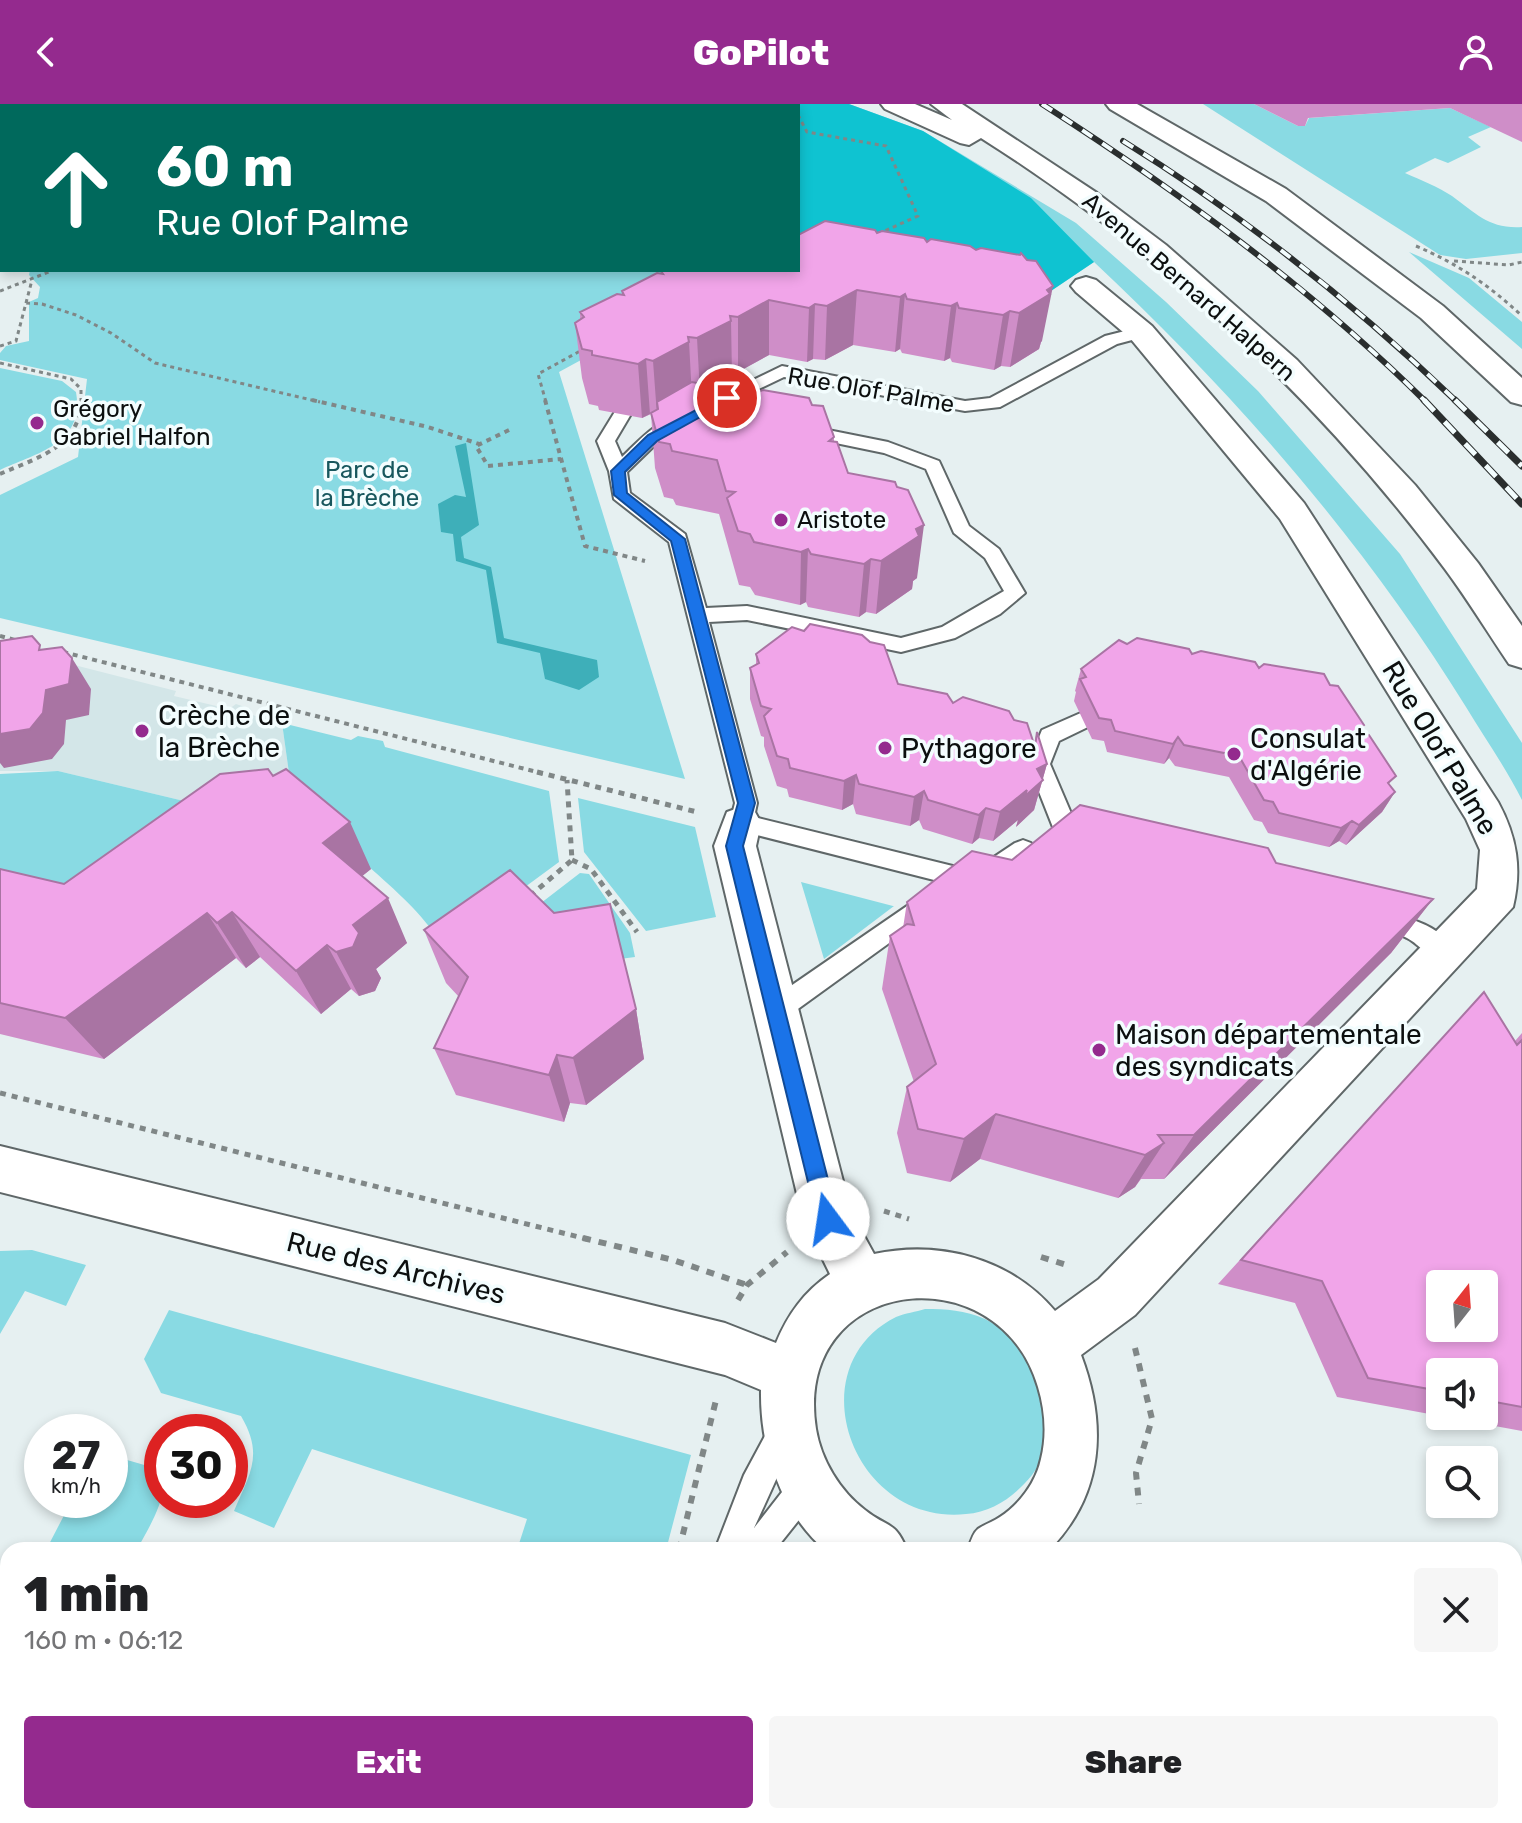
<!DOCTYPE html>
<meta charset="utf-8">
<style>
:root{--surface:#fff;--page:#f6f6f6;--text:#202124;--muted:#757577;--accent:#942a8e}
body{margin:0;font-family:Rubik,sans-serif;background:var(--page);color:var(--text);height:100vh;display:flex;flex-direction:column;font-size:30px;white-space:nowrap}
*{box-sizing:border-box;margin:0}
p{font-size:26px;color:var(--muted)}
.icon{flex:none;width:44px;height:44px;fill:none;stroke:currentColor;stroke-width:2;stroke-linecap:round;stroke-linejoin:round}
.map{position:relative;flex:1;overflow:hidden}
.side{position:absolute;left:0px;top:1438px;width:1522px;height:282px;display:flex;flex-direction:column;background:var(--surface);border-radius:24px 24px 0 0;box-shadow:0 4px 12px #0003}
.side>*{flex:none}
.guide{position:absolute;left:0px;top:0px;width:800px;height:168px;box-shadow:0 4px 12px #0003;background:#00695c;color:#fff;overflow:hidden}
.needle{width:52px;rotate:17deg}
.buttons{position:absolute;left:1426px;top:1166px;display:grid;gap:16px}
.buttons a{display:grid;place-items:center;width:72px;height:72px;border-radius:8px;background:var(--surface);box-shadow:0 4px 12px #0003;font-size:40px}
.speed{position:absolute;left:24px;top:1310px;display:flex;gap:16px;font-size:40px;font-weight:700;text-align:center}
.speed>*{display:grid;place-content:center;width:104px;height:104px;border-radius:50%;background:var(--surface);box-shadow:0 4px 12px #0003;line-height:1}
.speed small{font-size:20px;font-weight:400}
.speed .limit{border:12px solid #d22;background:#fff;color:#111}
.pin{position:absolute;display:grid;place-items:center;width:68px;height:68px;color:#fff;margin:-34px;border:4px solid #fff;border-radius:50%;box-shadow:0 2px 8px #0007}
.me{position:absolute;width:88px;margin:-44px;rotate:346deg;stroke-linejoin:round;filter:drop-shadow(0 0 6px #0008)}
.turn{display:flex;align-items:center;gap:28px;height:168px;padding:0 24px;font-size:36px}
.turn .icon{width:104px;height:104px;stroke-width:2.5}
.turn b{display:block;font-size:56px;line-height:68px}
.round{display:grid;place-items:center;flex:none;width:84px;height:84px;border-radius:8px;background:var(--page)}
.summary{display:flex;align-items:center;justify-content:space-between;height:136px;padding:0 24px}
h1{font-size:48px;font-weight:800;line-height:60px}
.button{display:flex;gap:16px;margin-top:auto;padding:16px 24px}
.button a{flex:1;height:92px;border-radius:8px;background:var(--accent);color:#fff;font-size:32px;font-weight:800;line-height:92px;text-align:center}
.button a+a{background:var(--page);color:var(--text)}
header{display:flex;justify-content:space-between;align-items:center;height:104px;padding:0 24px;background:var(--accent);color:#fff;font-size:36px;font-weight:800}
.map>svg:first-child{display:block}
.built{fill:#d3e6e8}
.green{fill:#89dae3}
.forest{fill:#0fc3d1}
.water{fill:#3eafb9}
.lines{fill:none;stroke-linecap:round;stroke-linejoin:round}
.service-casing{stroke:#5f6768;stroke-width:4}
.minor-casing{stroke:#5f6768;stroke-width:4}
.trunk-casing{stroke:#5f6768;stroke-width:4}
.path-far3{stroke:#808787;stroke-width:3;stroke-dasharray:4 4;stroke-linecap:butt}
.path-far2{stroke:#808787;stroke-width:4;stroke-dasharray:5 5;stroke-linecap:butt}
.path-far1{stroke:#808787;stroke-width:5;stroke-dasharray:6 6;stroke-linecap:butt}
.path{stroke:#808787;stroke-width:6;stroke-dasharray:8 8;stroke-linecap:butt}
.service{fill:#fff;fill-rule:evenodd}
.minor{fill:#fff;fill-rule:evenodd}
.trunk{fill:#fff;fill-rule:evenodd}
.rail-far1-casing{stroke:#2a2e2e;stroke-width:6}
.rail-casing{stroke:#2a2e2e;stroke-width:7}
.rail-far1{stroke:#f3fdfe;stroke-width:4;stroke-dasharray:12;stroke-linecap:butt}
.rail{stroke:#f3fdfe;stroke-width:5;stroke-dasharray:15;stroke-linecap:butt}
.wall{fill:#cf8ec8;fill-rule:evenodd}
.shaded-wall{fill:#a974a3}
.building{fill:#f1a5e9;stroke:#a974a3;stroke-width:2;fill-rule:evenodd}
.route{fill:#1a73e8;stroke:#114b97;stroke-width:2}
.poi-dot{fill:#942a8e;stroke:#f3fdfe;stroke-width:3}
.labels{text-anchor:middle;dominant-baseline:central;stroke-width:7;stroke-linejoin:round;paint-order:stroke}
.far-street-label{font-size:24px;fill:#0c0f0f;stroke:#f3fdfe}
.far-poi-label{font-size:24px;fill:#0c0f0f;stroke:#f3fdfe;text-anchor:start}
.far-park-label{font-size:24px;fill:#18575d;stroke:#f3fdfe}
.poi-label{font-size:28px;fill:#0c0f0f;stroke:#f3fdfe;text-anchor:start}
.street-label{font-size:28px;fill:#0c0f0f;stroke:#f3fdfe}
</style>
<header><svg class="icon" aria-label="back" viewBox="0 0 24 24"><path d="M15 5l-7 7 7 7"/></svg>GoPilot<svg class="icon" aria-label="person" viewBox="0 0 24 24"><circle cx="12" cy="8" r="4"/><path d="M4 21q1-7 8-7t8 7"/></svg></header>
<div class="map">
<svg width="1522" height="1719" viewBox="0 0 1522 1719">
<rect width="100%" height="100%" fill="#e6f0f1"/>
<path class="built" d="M0,542L176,587L174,592L229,605L236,600L251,605L252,611L282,619L289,669L226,707L58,667H0Z"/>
<path class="green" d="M465,0H849L923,27L1076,119L1166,198L1258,287L1400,450L1522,639V696C1506,664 1484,633 1466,603C1364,438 1235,290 1094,158L1039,195L798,2H460Z
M1203,0H1254L1298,22H1305L1309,14L1450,4L1491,23L1468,33L1481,43L1448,59L1435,54L1405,69C1421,76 1438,83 1452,92C1477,110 1489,125 1522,123V149L1466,155L1440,151Z
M1409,148L1469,174L1522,218V245Z
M30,166H746L559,268L685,675L0,514V391L78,353L87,275L0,256V249L6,242L29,237V198L38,194L40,183L29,171Z
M0,264L62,277L76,288C85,340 37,349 0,366Z
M282,619L351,636L358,632L383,637L385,643L549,687L559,758L442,844C429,807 343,742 310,714L0,801V670L58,667L226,707L289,669Z
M578,694L695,723L716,813L646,827L584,748Z
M580,769L589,770L630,829L635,853L597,858L541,799Z
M801,778L893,802H894L824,855Z
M32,1146L86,1161L66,1202L25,1187L0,1230V1147Z
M925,1205C946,1205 965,1206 985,1215C1036,1240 1069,1322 1032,1371C1015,1392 993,1408 966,1410C852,1422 796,1263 896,1213C905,1209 916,1208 925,1205Z
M169,1206L691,1351L666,1446H517L527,1415L312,1345L274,1424L234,1407C250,1369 264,1351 241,1312L161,1289L144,1255Z
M110,1351L158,1365C174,1388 147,1425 137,1446H46L72,1396H110Z
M8,1520V1684L0,1681V1535Z
M429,1712H594L592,1719H427Z"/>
<path class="forest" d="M579,0H849L923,27L1031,94L1094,158L1039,195L798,158V2Z"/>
<path class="water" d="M466,339L479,421L461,433L464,454L491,463L504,534L597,556L599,573L579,586L545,575L540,549L497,539L486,466L456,457L453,430L441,428L438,400L455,391L466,393L455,342Z"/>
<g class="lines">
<g class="service-casing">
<path id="service" d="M1141,223L1147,224L1149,228L1147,232L1117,240L1000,303L965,307L784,273L725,301L719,302L710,297L782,262L965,297L990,294L1105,232Z
M622,305L631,310L615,337L622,353C637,339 662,309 685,314L688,318L658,338L627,368L630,389L685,430L706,504L747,502L901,534L942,523L1004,487L985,454L954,429L926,365L884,349L797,331L794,327L803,321L888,338L939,357L969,422L999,445L1025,489L1000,510L955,534L901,548L747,516L709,518L757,699L754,713L973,767L1015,739L1023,736L1031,739L1034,745C1025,762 994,783 975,777L784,915L775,918L766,915L763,907L766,899L942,778L733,725L730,719L735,699L669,438L614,395L609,367L597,337L616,306Z
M1083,608L1090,610L1094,616L1090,622L1059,637L1050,660L1085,742L1082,748L1074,751L1063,747L1060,741L1028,660L1042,626Z
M1378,806C1405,813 1441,820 1455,848L1451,855C1432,862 1423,842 1407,834C1397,828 1381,827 1370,823L1366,816L1370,809Z
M784,1310L794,1315L799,1325L754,1424L796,1370L807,1366L818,1370L822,1381L818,1392L775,1446H715L744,1371L774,1315Z
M634,1712H668L666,1719H632Z
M688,1712H722L724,1719H690Z
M749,1712H785L788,1719H752Z"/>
</g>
<g class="minor-casing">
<path id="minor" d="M1086,173L1096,176L1152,222L1304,399L1498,698C1517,733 1522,765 1513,803L1135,1211L1081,1251C1107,1320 1104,1389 1051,1444L968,1446C970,1439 973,1429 978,1425C985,1420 993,1418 1000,1413C1020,1400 1036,1378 1041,1355C1047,1331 1045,1306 1038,1283C998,1147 792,1172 816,1325C821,1356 840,1387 865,1406C887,1424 895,1416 907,1446H825C780,1407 760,1344 761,1286L725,1271L0,1088V1042L725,1219L776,1239C788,1210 804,1188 830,1170L803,1115L714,742L727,708L741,703L755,708L761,719L756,742L851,1108L874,1150C940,1136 1010,1154 1055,1207L1099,1175L1477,785L1480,746L1466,715L1280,415L1130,234L1076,188L1071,182L1076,176Z"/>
</g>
<g class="trunk-casing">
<path id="trunk" d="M881,0H915L952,16L931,0H962L1097,89L1166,141L1297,256L1415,381L1478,459L1522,522V564L1509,560C1488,529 1468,496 1445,465C1319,296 1160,147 981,34L969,41L960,39L885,5Z
M1106,0H1137L1286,85L1443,202L1522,274V301L1511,298L1421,214L1266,97L1110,5Z"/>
</g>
<path class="path-far3" d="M198,0L208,2
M780,0L792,2
M798,11L807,28L886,42L918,112L880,129
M1416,142C1458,160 1489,181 1522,212
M1454,157L1509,161L1522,158
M0,187L54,166
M26,199L42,200L76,211L111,229L155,259L320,298
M0,242L16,237L32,176
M0,259L71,275L81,285V298
M546,298L538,270L582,246"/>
<path class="path-far2" d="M312,296L428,323L479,340
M545,296L585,442L645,457
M509,326L476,342L488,362L561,355
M0,370C36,354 81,343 81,296
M0,532L19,537
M63,548L545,670"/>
<path class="path-far1" d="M537,668L697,708
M572,756L591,765L637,828
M530,792L572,756L567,676
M0,989L591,1136
M884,1107L909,1115"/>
<path class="path" d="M583,1134L673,1156L747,1181
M1041,1153L1070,1162
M738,1196L747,1181L787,1148
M1135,1244L1152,1315L1136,1369L1139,1400
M679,1446L716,1296"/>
<use href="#service" class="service"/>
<use href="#minor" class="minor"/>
<use href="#trunk" class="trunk"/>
<g class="rail-far1-casing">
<path id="rail-far1" d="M1042,0C1179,88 1310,183 1426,298
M1123,37C1244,112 1354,199 1457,298"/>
</g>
<g class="rail-casing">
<path id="rail" d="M1424,296L1522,400
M1455,296L1522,362"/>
</g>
<use href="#rail-far1" class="rail-far1"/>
<use href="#rail" class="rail"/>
</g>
<path class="wall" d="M1254,0H1522V38L1450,4L1308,14L1305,22H1298Z
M877,129L927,138L970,142L1042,237L1041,238L1039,245L1010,263L1001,262L994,266L952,258L950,254L944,257L902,249L900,245L895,248L853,241L825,256L813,255L807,258L769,251L738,268L732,267V271L721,278L755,289L812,301L834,333V338L848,369L917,474L913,477L912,485L876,510L866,508L859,513L808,503L806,498L800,501L755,491L750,483L739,481L719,410L676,401L673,395L664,393L655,364L651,310L642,314L599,306L598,302L589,300L582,274L575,219L580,215V208L623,191L622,187L662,170L661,167Z
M1127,540L1192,550L1259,564L1360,628L1390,681L1395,688L1382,708L1346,741L1339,737L1329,743L1268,729L1262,718L1254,716L1229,673L1175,662L1169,654L1164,660L1107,648L1104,637L1092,635L1074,597L1076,588L1075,587L1081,565Z
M756,550L898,580L953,599L1014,616L1034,639L1037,628L1047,660L1034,706L1016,723L1018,716L993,737L979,734L972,740L923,725L919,716L910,722L856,710L853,700L842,706L789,693L787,685L777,682L764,642V633L761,632L750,595V564L756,561Z
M273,672L371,765L362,772L407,839L376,865L381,874L375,887L359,892L351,885L321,910L260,853L246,864L236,854L104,955L0,930V765L64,780Z
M1012,756L1276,759L1433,795L1391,849L1164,1075H1141L1135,1083L1118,1094L980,1055L950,1078L907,1069L897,1029L907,983L914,978L882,885L890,832L903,824L907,798Z
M424,826L636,905L644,955L586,1001L570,999L564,1018L456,991L434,944L459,893L446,879Z
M1484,888L1515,937L1522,929V1327L1337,1293L1295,1199L1218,1180ZM1440,1268H1484V1312H1440Z
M792,1712H1514L1522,1719H791Z"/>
<path class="shaded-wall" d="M112,0H128L129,2H112Z
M2,82V131L0,132V83Z
M1053,182L1042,237L1041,238L1039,245L1010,263L1019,209Z
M857,186L853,241L825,256L827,202Z
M905,190L900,245L895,248L900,193Z
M769,196V251L738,268V213Z
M957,199L950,254L944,257L951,202Z
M815,200L813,255L807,258L809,204Z
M1010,207L1001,262L994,266L1003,211Z
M731,217L732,271L700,289L697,234Z
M689,238L692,293L657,298V311L653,257Z
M646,255L650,310L642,314L638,260Z
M924,421L917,474L913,477L912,485L876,510L881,457L916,425Z
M808,445L806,498L800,501L801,448Z
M871,455L866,508L859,513L864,460Z
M72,554L91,585L89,611L66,616L64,640L52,655L4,664L0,659V630L46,586Z
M1178,633L1169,654L1164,660L1173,640Z
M1047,660L1034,706L1016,723L1018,716L993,737L1000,708L1027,686L1037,665Z
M856,671L853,700L842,706L844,677Z
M924,687L919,716L910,722L914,693Z
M1395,688L1382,708L1346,741L1359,721Z
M986,704L979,734L972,740L979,711Z
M1352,717L1339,737L1329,743L1341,724Z
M350,718L371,765L345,786L323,739Z
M388,794L407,839L376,865L381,874L375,887L359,892L336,848L353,821Z
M1433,795L1391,849L1164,1075L1194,1031Z
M232,808L260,853L246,864L217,819Z
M207,809L236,854L104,955L65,914Z
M327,841L351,885L321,910L296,867Z
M636,905L644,955L586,1001L573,954Z
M557,951L570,999L564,1018L549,971Z
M996,1010L980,1055L950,1078L964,1035Z
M1164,1039L1135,1083L1118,1094L1145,1051Z
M317,1712H358L355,1719H314Z
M383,1712H400L397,1719H381Z"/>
<path class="building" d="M0,0H112V2H2V82L0,83Z
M825,117L875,126L877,129L882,127L924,134L927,138L931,135L970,142L976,146L981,144L1020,151L1021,149L1027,156L1036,157L1053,182L1047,186L1050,190L1019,209L1010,207L1003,211L959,204L957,199L951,202L907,195L905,190L900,193L857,186L827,202L815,200L809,204L769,196L738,213L730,212L731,217L697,234L688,233L689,238L653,257L646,255L638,260L592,251V247L582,245L575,219L584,213L580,208L617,190L624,191L622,187L657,169L663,170L661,167L664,166H798V131Z
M709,275L754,284L755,289L763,286L809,294L812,301L823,302L834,333L829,337L837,338L848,369L895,378L897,383L908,386L924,421L916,425L919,432L881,457L871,455L864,460L811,450L808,445L801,448L754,438L750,430L738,427L727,394L735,388L726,387L717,356L672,347L670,340L659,338L651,309L658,305L657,298L692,278L702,280Z
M810,520L862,531L870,538L884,541L898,580L947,590L953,599L963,593L1009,607L1014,616L1027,619L1035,643L1037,628L1047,660L1037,665L1043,676L1024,693L1027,686L1000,708L986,704L979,711L928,696L924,687L914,693L859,680L856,671L844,677L790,664L788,655L777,652L764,612L771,605L761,602L750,564L759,559L756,550L792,523L804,527Z
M32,532L40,541L39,546L62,543L72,554L69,580L46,586L43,609L30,625L0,630V537Z
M1137,534L1189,545L1192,550L1201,547L1255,558L1259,564L1264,560L1324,570L1330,581L1338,582L1364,621L1357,627L1369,631L1396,672L1388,679L1395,688L1359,721L1352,717L1341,724L1279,709L1273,698L1264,696L1239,652L1184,641L1178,633L1173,640L1115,627L1111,616L1099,614L1080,575L1086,573L1081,565L1119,536L1127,540Z
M268,665L273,672L286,665L350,718L323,739L388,794L353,821L359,829L353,843L336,848L327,841L296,867L232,808L217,819L207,809L65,914L0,899V765L64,780L220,670Z
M1080,701L1268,744L1276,759L1433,795L1194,1031H1158L1164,1039L1145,1051L996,1010L964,1035L918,1025L907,983L936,960L890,832L907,820L914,821L907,798L972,747L1012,756Z
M510,766L554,809L610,800L636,905L573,954L557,951L549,971L434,944L468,873L424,826Z
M1484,888L1517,941L1522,936V1303L1484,1296V1268H1440V1287L1368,1274L1322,1177L1241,1156ZM1440,1180H1484V1224H1440Z
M1514,1509L1522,1511V1719H794L795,1712H1514Z
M29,1712H317L314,1719H25Z
M339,1712H383L381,1719H336Z"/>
<path class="route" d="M727,290L733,294L731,296L657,337L625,368L627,389L685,435L755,699L743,742L838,1115L835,1122L828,1125L820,1122L817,1115L726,742L738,699L671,437L614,391L611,367L648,331Z"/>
<g class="poi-dot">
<circle cx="37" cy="319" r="8"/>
<circle cx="781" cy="416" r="8"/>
<circle cx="142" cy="627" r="8"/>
<circle cx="885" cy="644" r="8"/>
<circle cx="1234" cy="650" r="8"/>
<circle cx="1099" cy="946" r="8"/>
</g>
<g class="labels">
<g class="far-street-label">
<text transform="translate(1189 183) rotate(41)">Avenue Bernard Halpern</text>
<text transform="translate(871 286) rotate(10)">Rue Olof Palme</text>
</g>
<g class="far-poi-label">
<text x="53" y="305">Grégory<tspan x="53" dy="28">Gabriel Halfon</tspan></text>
<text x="797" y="416">Aristote</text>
</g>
<g class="far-park-label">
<text x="367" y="366">Parc de<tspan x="367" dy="28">la Brèche</tspan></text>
</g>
<g class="poi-label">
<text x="158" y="611">Crèche de<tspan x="158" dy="32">la Brèche</tspan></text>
<text x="1250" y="634">Consulat<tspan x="1250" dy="32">d'Algérie</tspan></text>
<text x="901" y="644">Pythagore</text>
<text x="1115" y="930">Maison départementale<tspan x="1115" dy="32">des syndicats</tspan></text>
</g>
<g class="street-label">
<text transform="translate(1440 644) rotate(59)">Rue Olof Palme</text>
<text transform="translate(396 1164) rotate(14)">Rue des Archives</text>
</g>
</g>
</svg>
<div class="buttons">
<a><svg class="needle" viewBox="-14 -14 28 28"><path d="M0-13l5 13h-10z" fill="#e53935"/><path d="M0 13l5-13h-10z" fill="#757577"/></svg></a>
<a><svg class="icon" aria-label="sound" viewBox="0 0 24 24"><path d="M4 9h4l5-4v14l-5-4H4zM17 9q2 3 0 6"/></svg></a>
<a><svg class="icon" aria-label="search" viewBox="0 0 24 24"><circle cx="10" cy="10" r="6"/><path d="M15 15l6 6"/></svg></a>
</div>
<div class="speed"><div>27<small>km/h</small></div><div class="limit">30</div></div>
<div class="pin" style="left:727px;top:294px;background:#d93025"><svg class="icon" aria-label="arrive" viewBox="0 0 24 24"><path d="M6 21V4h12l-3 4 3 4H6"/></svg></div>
<svg class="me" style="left:828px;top:1115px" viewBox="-20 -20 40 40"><circle r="19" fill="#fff"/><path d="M0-13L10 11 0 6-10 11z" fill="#1a73e8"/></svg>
<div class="guide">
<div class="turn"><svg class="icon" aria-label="ahead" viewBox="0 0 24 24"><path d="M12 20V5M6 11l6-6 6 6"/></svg><div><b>60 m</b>Rue Olof Palme</div></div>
</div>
<section class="side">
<div class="summary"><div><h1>1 min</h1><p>160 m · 06:12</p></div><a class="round"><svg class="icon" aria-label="close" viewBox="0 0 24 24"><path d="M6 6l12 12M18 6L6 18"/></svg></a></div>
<div class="button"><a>Exit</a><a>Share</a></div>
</section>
</div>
